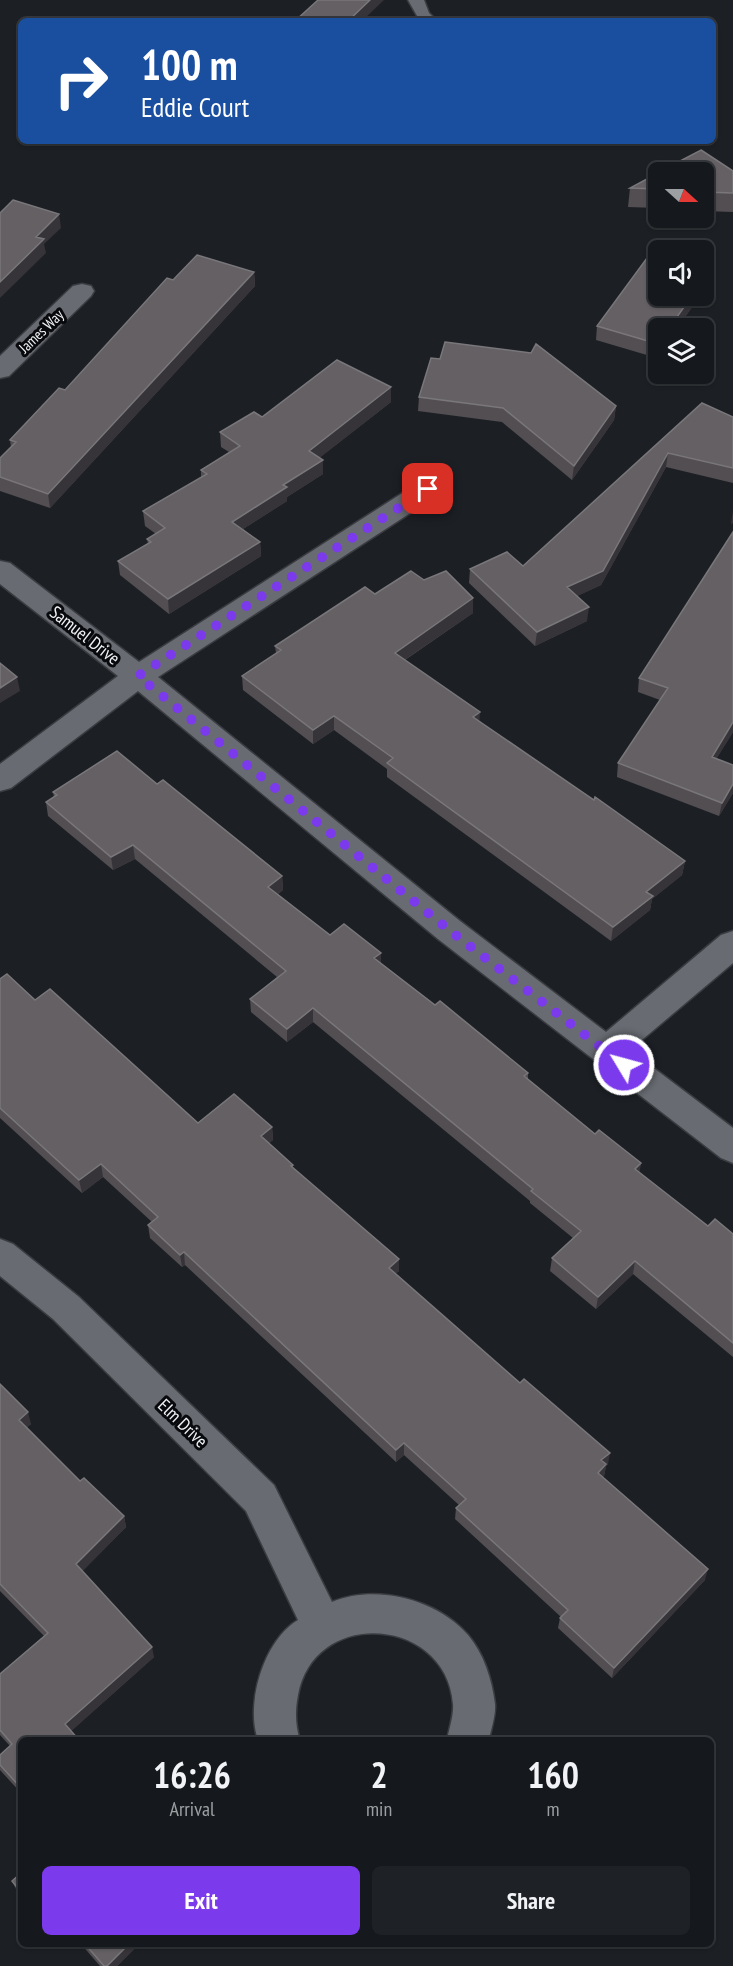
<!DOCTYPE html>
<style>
:root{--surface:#15181c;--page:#1e2125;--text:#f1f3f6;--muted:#9da0a3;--line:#34373b;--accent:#7c3aed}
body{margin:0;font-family:"PT Sans Narrow",sans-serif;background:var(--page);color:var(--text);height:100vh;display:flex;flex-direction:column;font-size:22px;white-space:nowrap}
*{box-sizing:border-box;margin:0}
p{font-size:20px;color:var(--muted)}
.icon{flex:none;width:33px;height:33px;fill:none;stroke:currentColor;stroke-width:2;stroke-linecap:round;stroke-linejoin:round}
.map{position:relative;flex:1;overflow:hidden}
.panel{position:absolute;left:18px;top:1737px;width:696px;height:210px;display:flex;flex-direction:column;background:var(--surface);border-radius:9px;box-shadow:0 2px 4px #0004,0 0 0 2px var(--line)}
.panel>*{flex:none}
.banner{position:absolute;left:18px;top:18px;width:698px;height:126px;border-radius:9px;box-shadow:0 2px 4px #0004,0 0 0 2px var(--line);background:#1a4fa0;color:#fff;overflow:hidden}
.needle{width:39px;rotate:111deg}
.fabs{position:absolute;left:648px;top:162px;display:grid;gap:12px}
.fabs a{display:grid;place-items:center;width:66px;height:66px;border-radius:9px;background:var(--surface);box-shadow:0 2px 4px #0004,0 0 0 2px var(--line);font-size:30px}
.pin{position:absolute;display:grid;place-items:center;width:51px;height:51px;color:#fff;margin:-26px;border-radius:12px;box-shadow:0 3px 9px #0006}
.me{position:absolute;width:66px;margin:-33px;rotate:307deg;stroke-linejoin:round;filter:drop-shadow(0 0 4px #0008)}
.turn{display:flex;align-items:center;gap:21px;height:126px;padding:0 24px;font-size:27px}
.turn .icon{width:78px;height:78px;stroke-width:2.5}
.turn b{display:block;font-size:42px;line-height:51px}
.eta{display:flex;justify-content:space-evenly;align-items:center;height:102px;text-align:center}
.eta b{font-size:36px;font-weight:700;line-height:42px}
.action{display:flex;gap:12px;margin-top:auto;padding:12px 24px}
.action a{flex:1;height:69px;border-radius:9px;background:var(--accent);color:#fff;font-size:24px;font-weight:700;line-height:69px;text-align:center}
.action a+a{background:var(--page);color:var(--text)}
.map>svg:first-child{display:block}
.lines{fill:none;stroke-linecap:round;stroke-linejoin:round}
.service-casing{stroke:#3a3c41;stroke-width:3}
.minor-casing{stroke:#3a3c41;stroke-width:3}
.service{fill:#686c72;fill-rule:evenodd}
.minor{fill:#686c72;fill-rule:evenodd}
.wall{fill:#534e52}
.shaded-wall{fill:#363439}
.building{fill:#646064;stroke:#79777a;stroke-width:1.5}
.route{stroke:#7c3aed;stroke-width:10;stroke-dasharray:0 18}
.labels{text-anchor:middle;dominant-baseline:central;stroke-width:6;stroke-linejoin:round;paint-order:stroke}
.far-street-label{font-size:15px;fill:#eff2f5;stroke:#08090c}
.street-label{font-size:18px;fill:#eff2f5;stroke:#08090c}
</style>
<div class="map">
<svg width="733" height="1966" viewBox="0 0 733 1966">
<rect width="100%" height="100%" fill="#1c2025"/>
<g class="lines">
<g class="service-casing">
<path id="service" d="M408,0H424L429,13L437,21H420Z"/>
</g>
<g class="minor-casing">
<path id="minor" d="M82,284L91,286L94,291L91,296L9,376L0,378V356L73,286Z
M428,480L438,483L442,489L438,495L158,677L460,921L606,1032L721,935L733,931V963L630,1050L733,1128V1163L721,1158L438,939L138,691L11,788L0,791V764L118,676L0,584V561L10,563L139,662L418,483Z
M0,1239L13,1244L79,1297L274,1485L332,1602C376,1584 436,1599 468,1635C484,1654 492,1680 495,1704C496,1715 491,1729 489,1740H447C449,1729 454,1715 453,1704C446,1616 314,1607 298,1695C295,1710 295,1725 300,1740H258C245,1703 264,1640 298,1620L246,1511L53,1319L0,1276Z"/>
</g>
<use href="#service" class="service"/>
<use href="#minor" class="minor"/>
</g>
<path class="wall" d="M733,171V212L704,211V172Z
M658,173V208L628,207L630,188Z
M254,272L255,286L50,508L0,491V458L11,447L10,440L65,390L173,280Z
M658,296H700L677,328H658V356L657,358L596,340L597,326Z
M419,397L616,406L614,420L572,480L502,422L418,411Z
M391,402L319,458L323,474L287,497V501L243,529L260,542L261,556L169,614L120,575L118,561L148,544L147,539L156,534L145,526L143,511L201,477V470L229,452L221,447L220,432L262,417Z
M702,403L733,417V483L666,467L601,585L577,596L587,621L535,646L469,583L470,569L523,566Z
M733,532V732L716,759L733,765V793L719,816L617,777L618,763L660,700L638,692L639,678Z
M424,580L473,613L405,660L479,722L685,861L682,875L652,899L650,910L611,941L387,777V769L334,730L313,744L243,690L242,676L276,653L275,646L375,594Z
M157,784L282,876L283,890L278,894L330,935L381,964L435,1005L528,1073V1079L595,1134L641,1163L639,1172L708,1226L733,1234V1357L633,1274L596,1309L550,1271L552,1258L573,1238L530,1203V1201L313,1022L287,1042L251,1012L250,999L277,977L135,859L113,870L48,816L46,802L54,797L53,792Z
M0,979L35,1000L198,1123L272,1127L273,1140L269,1143L293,1165V1168L399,1259V1271L395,1274L608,1464L606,1466L604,1476L602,1477L705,1580L612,1678L558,1628L560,1618L561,1617L455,1519L456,1508L459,1505L404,1455L396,1462L185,1265L182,1267L150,1238L148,1225L152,1222L103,1177L82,1193L0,1118Z
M0,1384L31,1424L27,1427L80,1481L124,1516L126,1527L82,1571L154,1657L71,1731L21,1740V1793L0,1770V1755L10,1746L0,1735V1674L44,1636L0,1591Z
M21,1873V1896L16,1889L12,1881Z
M81,1944H139L117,1966H100Z"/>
<path class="shaded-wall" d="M370,0H384L362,21H348Z
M59,214L61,228L44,244L46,253L0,298V282L36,237Z
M714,264L712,278L704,290V279Z
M254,272L255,286L50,508L48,494Z
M692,296H700L677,328H669Z
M391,387V402L309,466V451Z
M616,406L614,420L572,480L574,466Z
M668,453L666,467L601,585L566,601L567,587Z
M323,460V474L287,497V501L232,536V522L283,485Z
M733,510V523L731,524Z
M260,542L261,556L169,614L168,599Z
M473,598V613L394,667L395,653Z
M589,607L587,621L535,646L537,632Z
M17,677L20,691L0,703V688Z
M480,712L479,727L473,717Z
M334,716V730L313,744V730Z
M733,722V732L709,771L712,757Z
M733,784V793L719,816L722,803Z
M133,845L135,859L113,870L111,857Z
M685,861L682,875L652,899L650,910L611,941L613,927L646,892Z
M282,876L283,890L269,900L268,887Z
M381,953V966L374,958Z
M313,1008V1022L287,1042V1029Z
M272,1127L273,1140L262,1149L261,1136Z
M641,1163L639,1176L635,1169Z
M101,1164L103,1177L82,1193L79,1180Z
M184,1252L185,1265L182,1267L180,1255Z
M399,1259V1271L388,1280L389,1268Z
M635,1261L633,1274L596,1309L598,1297Z
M28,1412L31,1424L22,1431L19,1420Z
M404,1443V1455L396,1462V1450Z
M610,1453L608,1464L606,1466L604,1476L595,1484L601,1460Z
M124,1516L126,1527L79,1575L76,1564Z
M708,1569L705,1580L612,1678L614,1668Z
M152,1647L154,1657L68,1734L65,1724Z
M129,1944H139L117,1966H107Z"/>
<path class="building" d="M318,0H370L348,21H295Z
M701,150L733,171V193L704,192V172H659Z
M658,173V189L630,188Z
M13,200L59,214L36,237L44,239L0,282V213Z
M661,239L702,250H658V296H692L669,328H658V344L597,326Z
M704,251L708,252L706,261L714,264L704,279Z
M197,255L254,272L48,494L0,477V458L16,442L10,440L59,388L65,390L167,278L173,280Z
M445,342L531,353L536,344L616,406L574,466L503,408L419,397L431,358L440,359Z
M337,360L391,387L309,451L323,460L283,485L287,487L232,522L260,542L168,599L118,561L151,542L147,539L165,528L143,511L207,474L201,470L240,446L220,432L254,412L262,417Z
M702,403L733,417V468L668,453L603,571L567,587L589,607L537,632L470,569L507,552L523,566Z
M733,532V722L712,757L733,765V784L722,803L618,763L668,688L639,678Z
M411,571L424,580L446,571L473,598L395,653L480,712L473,717L594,800L595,797L685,861L646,892L653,896L613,927L387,763L393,758L334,716L313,730L242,676L281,650L275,646L365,587L375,594Z
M0,663L17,677L0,688Z
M117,751L157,784L163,780L282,876L268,887L330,935L344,924L381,953L374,958L435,1005L440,1001L528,1073L524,1076L595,1134L599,1130L641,1163L635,1169L708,1226L715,1219L733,1234V1343L635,1261L598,1297L552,1258L581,1231L531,1191L533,1189L313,1008L287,1029L250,999L286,971L133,845L111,857L46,802L57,795L53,792Z
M7,974L35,1000L50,989L198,1123L234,1094L272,1127L261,1136L293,1165L291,1166L399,1259L389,1268L520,1383L524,1379L610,1453L601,1460L606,1464L598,1473L708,1569L614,1668L560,1618L568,1610L456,1508L466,1499L404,1443L396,1450L184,1252L180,1255L148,1225L158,1217L101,1164L79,1180L0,1108V979Z
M0,1384L28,1412L19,1420L80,1481L84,1478L124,1516L76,1564L152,1647L65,1724L79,1740H21V1788L0,1765V1755L12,1744L0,1730V1674L48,1633L0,1584Z
M21,1873V1892L12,1881Z
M85,1944H129L107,1966H104Z"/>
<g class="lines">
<path class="route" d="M428,489L138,676L449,930L624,1065"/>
</g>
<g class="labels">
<g class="far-street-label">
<text transform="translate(41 331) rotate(-44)">James Way</text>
</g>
<g class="street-label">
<text transform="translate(85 635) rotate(38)">Samuel Drive</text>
<text transform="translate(183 1423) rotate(44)">Elm Drive</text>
</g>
</g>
</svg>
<div class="fabs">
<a><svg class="needle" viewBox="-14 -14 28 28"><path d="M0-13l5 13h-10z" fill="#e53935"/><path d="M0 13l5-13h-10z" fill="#9da0a3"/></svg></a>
<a><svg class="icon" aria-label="sound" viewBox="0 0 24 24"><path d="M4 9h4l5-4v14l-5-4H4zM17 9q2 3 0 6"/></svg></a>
<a><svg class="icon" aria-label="layers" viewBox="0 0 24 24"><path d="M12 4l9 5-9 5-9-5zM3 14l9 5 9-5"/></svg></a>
</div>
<div class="pin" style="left:428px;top:489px;background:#d93025"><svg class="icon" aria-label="arrive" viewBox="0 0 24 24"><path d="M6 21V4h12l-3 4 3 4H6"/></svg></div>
<svg class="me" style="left:624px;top:1065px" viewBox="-20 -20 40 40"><circle r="17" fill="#7c3aed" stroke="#fff" stroke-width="3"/><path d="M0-11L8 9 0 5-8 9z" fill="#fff"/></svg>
<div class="banner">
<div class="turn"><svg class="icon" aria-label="right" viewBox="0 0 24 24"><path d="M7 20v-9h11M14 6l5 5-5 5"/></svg><div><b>100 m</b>Eddie Court</div></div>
</div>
<section class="panel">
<div class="eta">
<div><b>16:26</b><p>Arrival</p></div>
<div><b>2</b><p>min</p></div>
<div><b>160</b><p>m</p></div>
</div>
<div class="action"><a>Exit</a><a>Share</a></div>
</section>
</div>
